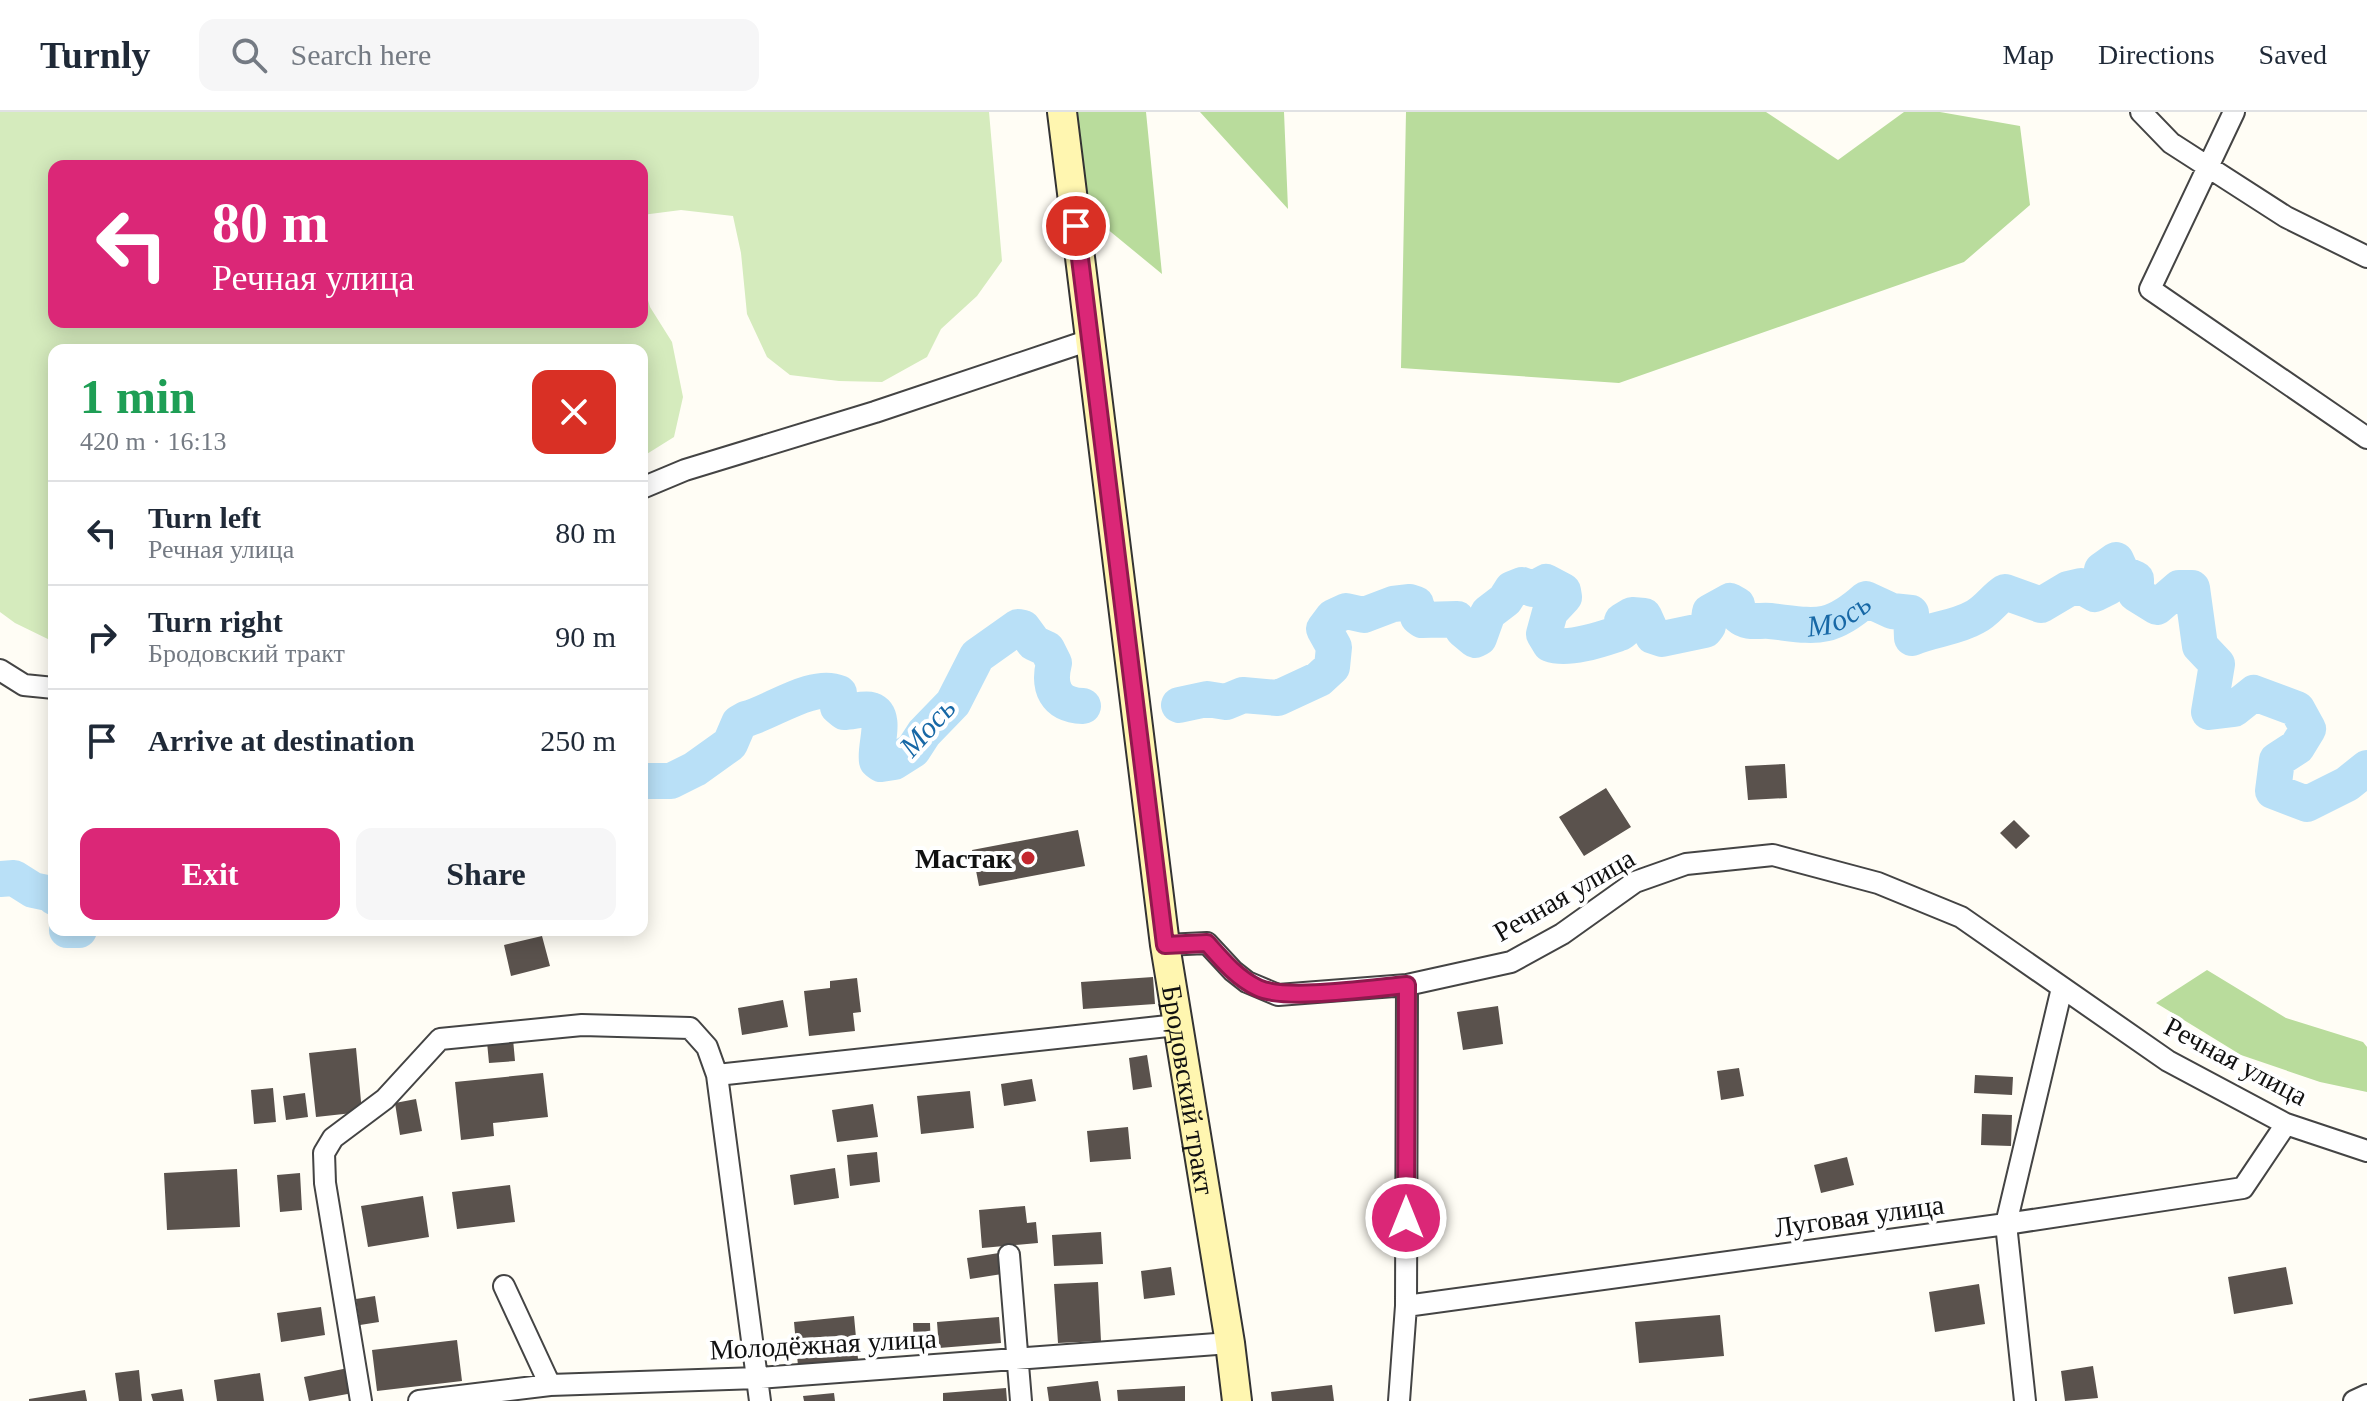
<!DOCTYPE html>
<meta charset="utf-8">
<style>
:root{--surface:#fff;--page:#f6f6f7;--text:#1f2937;--muted:#747a83;--line:#e0e1e3;--accent:#db2777}
body{margin:0;font-family:Georgia,serif;background:var(--page);color:var(--text);height:100vh;display:flex;flex-direction:column;font-size:30px;white-space:nowrap}
*{box-sizing:border-box;margin:0}
p{font-size:26px;color:var(--muted)}
.icon{flex:none;width:44px;height:44px;fill:none;stroke:currentColor;stroke-width:2;stroke-linecap:round;stroke-linejoin:round}
.map{position:relative;flex:1;overflow:hidden}
.details{position:absolute;left:48px;top:232px;width:600px;height:592px;display:flex;flex-direction:column;background:var(--surface);border-radius:16px;box-shadow:0 4px 20px #0003}
.details>*{flex:none}
.banner{position:absolute;left:48px;top:48px;width:600px;height:168px;border-radius:16px;box-shadow:0 4px 20px #0003;background:#db2777;color:#fff;overflow:hidden}
.pin{position:absolute;display:grid;place-items:center;width:68px;height:68px;color:#fff;margin:-34px;border:4px solid #fff;border-radius:50%;box-shadow:0 2px 8px #0007}
.me{position:absolute;width:88px;margin:-44px;rotate:0deg;stroke-linejoin:round;filter:drop-shadow(0 0 6px #0008)}
.turn{display:flex;align-items:center;gap:28px;height:168px;padding:0 32px;font-size:36px}
.turn .icon{width:104px;height:104px;stroke-width:2.5}
.turn b{display:block;font-size:56px;line-height:68px}
.round{display:grid;place-items:center;flex:none;width:84px;height:84px;border-radius:16px;background:var(--page)}
.overview{display:flex;align-items:center;justify-content:space-between;height:136px;padding:0 32px}
h1{font-size:48px;font-weight:700;line-height:60px;color:#1e9e55}
.cta{display:flex;gap:16px;margin-top:auto;padding:16px 32px}
.cta a{flex:1;height:92px;border-radius:16px;background:var(--accent);color:#fff;font-size:32px;font-weight:700;line-height:92px;text-align:center}
.cta a+a{background:var(--page);color:var(--text)}
ul{padding:0;list-style:none}
li{display:flex;align-items:center;gap:24px;height:104px;padding:0 32px;border-top:2px solid var(--line)}
li div{flex:1}
li b{display:block;font-size:30px}
li em{font-style:normal}
header{display:flex;align-items:center;gap:48px;box-sizing:border-box;height:112px;padding:0 40px;background:var(--surface);border-bottom:2px solid var(--line)}
header strong{font-size:38px}
nav{display:flex;gap:44px;margin-inline-start:auto;font-size:28px}
.search{width:560px;height:72px;background:var(--page);display:flex;align-items:center;gap:20px;box-sizing:border-box;padding:0 28px;border-radius:16px;color:var(--muted);font-size:30px}
.map>svg:first-child{display:block}
.green{fill:#d5ebbd}
.forest{fill:#b9dc9c}
.lines{fill:none;stroke-linecap:round;stroke-linejoin:round}
.river{stroke:#b9e0f7;stroke-width:36}
.building{fill:#5a524d}
.street-casing{stroke:#444;stroke-width:24}
.secondary-casing{stroke:#333;stroke-width:32}
.street{stroke:#fff;stroke-width:20}
.secondary{stroke:#fff6b0;stroke-width:28}
.route-casing{stroke:#8e194d;stroke-width:20}
.route{stroke:#db2777;stroke-width:14}
.poi-dot{fill:#c4262e;stroke:#fff;stroke-width:3}
.labels{text-anchor:middle;dominant-baseline:central;stroke-width:8;stroke-linejoin:round;paint-order:stroke}
.poi-label{font-size:28px;font-weight:bold;fill:#111;stroke:#fff;text-anchor:end}
.street-label{font-size:28px;fill:#111;stroke:#fff}
.water-label{font-size:30px;font-style:italic;fill:#1768a6;stroke:#fff}
</style>
<header>
<strong>Turnly</strong>
<div class="search"><svg class="icon" aria-label="search" viewBox="0 0 24 24"><circle cx="10" cy="10" r="6"/><path d="M15 15l6 6"/></svg>Search here</div>
<nav><a>Map</a><a>Directions</a><a>Saved</a></nav>
</header>
<div class="map">
<svg width="2367" height="1289" viewBox="0 0 2367 1289">
<rect width="100%" height="100%" fill="#fffdf5"/>
<path class="green" d="M0,0H989L1002,149L977,184L941,217L927,245L882,270L839,269L790,263L767,245L747,202L741,141L733,104L681,98L642,103V54H54V210H642V168L650,195L672,230L683,285L674,325L642,345V238H54V530L15,511L0,500Z"/>
<path class="forest" d="M1075,0H1146L1162,162L1089,102Z
M1200,0H1284L1288,97Z
M1406,0H1766L1838,48L1904,0H1940L2020,14L2030,93L1964,150L1619,271L1401,256Z
M2207,858L2286,906L2363,930L2367,935V980L2320,970L2241,943L2156,891Z"/>
<g class="lines">
<g class="river">
<path id="s1" d="M1179,593L1207,587L1226,590L1243,583L1278,586L1319,567L1332,555L1334,535L1324,517L1333,505L1346,499L1364,503L1393,492L1410,490L1416,492L1418,505L1422,508L1457,507L1463,518L1475,528L1479,526L1488,501L1505,488L1512,477L1522,473L1533,477L1546,470L1563,479L1564,485L1550,500L1544,522L1550,532C1568,539 1602,527 1620,521L1623,519L1622,509L1632,503L1644,504L1653,524L1662,527L1705,518L1708,514L1710,500L1730,489L1737,493L1739,504C1748,512 1758,508 1770,509C1815,514 1829,520 1866,487L1892,499L1911,501L1912,526C1933,517 1956,516 1975,505C1987,499 1994,487 2005,480L2041,493L2068,477L2081,474L2095,482L2109,475L2102,458L2116,448L2122,461L2136,467V482L2157,495L2179,476H2192L2200,534L2217,552L2209,600L2234,597L2254,581L2297,597L2308,617L2297,635L2277,648L2273,679L2307,692L2347,672L2367,656"/>
<path d="M642,669H671L695,657L730,632L739,611L746,607C772,600 813,570 839,581L838,595L844,600C852,600 864,596 871,598C888,604 874,635 877,649L881,652L894,650L913,638L924,621L953,591L977,544L1018,515L1023,516L1034,531L1047,537L1054,551C1048,575 1055,593 1083,594"/>
<path d="M0,767L14,766L33,778L52,782L54,785"/>
<path d="M67,818H79"/>
</g>
</g>
<path class="building" d="M1785,652L1787,686L1748,688L1745,654Z
M1606,676L1631,715L1584,744L1559,705Z
M2014,708L2030,724L2016,737L2000,721Z
M1078,718L1085,754L979,774L972,738Z
M542,824L550,854L511,864L504,833Z
M1153,865L1155,892L1083,897L1081,870Z
M857,866L861,900L853,901L855,919L809,924L804,879L830,876V869Z
M783,888L788,915L742,923L738,896Z
M1498,894L1503,932L1463,938L1457,900Z
M513,927L515,949L489,951L487,930Z
M356,936L362,1000L316,1005L309,941Z
M1147,943L1152,975L1133,978L1129,946Z
M1739,956L1744,984L1721,988L1717,959Z
M543,961L548,1005L493,1011L494,1024L461,1028L455,970Z
M1975,963L2013,965L2012,983L1974,981Z
M1032,967L1036,989L1004,994L1001,972Z
M273,976L276,1010L254,1012L251,978Z
M970,979L974,1016L921,1022L917,984Z
M305,981L308,1005L286,1008L283,984Z
M416,987L422,1019L400,1023L395,991Z
M873,992L878,1025L837,1030L832,998Z
M1982,1002L2012,1003L2011,1034L1981,1033Z
M1128,1015L1131,1047L1090,1050L1087,1019Z
M877,1040L880,1070L850,1074L847,1043Z
M1847,1045L1854,1073L1821,1081L1814,1053Z
M835,1056L839,1086L794,1093L790,1063Z
M237,1057L240,1115L167,1118L164,1061Z
M300,1061L302,1098L280,1100L277,1063Z
M510,1073L515,1110L457,1117L452,1080Z
M423,1084L429,1125L368,1135L361,1094Z
M1025,1094L1027,1111L1036,1110L1038,1131L982,1136L979,1098Z
M1101,1120L1103,1152L1054,1154L1052,1123Z
M999,1141L1002,1162L970,1167L967,1146Z
M1171,1155L1175,1183L1144,1187L1141,1159Z
M2286,1155L2293,1192L2234,1202L2228,1165Z
M1098,1170L1101,1229L1058,1231L1054,1172Z
M1979,1172L1985,1212L1935,1220L1929,1180Z
M375,1184L379,1210L360,1213L356,1187Z
M321,1195L325,1223L281,1230L277,1201Z
M1720,1203L1724,1244L1639,1251L1635,1210Z
M854,1204L858,1247L798,1254L794,1210Z
M999,1205L1001,1231L939,1236L937,1210Z
M913,1211H930L931,1238L914,1239Z
M457,1228L462,1269L377,1279L372,1238Z
M2093,1254L2098,1286L2065,1289L2061,1259Z
M348,1256L353,1281L309,1289L304,1265Z
M139,1258L142,1289H119L115,1261Z
M260,1261L264,1289H217L214,1268Z
M1098,1269L1101,1289H1049L1047,1275Z
M1332,1273L1334,1289H1272L1271,1280Z
M1185,1274V1289H1118L1117,1278Z
M1006,1276L1007,1289H943V1281Z
M182,1277L184,1289H153L151,1282Z
M85,1278L87,1289H29V1287Z
M834,1281L835,1289H804L803,1284Z"/>
<g class="lines">
<g class="street-casing">
<path id="street" d="M2141,0L2171,31L2286,105L2367,145
M2234,0L2150,177L2367,326
M642,376L685,358L875,300L1090,228
M0,558L24,573L54,576
M1165,833L1207,831L1233,859L1247,870L1278,883L1407,873L1511,850L1562,822L1635,770L1686,752L1773,743L1878,771L1961,805L2168,949L2286,1012L2367,1039
M717,963L1177,913
M1009,1143L1021,1289
M504,1174L550,1273
M1406,1194L2006,1112L2243,1076L2286,1012
M361,1289L325,1071L324,1041L333,1026L385,987L440,927L582,913L690,916L707,935L717,963L760,1289
M419,1289L550,1273L758,1266L1230,1231
M1399,1289L1406,1194L1407,873
M2025,1289L2006,1112L2062,876
M2354,1289L2367,1283"/>
</g>
<g class="secondary-casing">
<g id="secondary">
<path id="s2" d="M1062,0L1165,833L1230,1231L1237,1289"/>
</g>
</g>
<use href="#street" class="street"/>
<use href="#secondary" class="secondary"/>
</g>
<g class="lines">
<g class="route-casing">
<path id="route" d="M1076,114L1165,833L1207,831C1222,848 1237,866 1258,876C1285,889 1373,876 1407,873L1406,1106"/>
</g>
<use href="#route" class="route"/>
</g>
<circle class="poi-dot" cx="1028" cy="746" r="8"/>
<g class="labels">
<g class="poi-label">
<text x="1012" y="746">Мастак</text>
</g>
<g class="street-label">
<text transform="translate(1564 783) rotate(-30)">Речная улица</text>
<text transform="translate(2236 949) rotate(28)">Речная улица</text>
<text stroke="none"><textPath href="#s2" startOffset="986">Бродовский тракт</textPath></text>
<text transform="translate(1859 1104) rotate(-8)">Луговая улица</text>
<text transform="translate(823 1232) rotate(-3)">Молодёжная улица</text>
</g>
<g class="water-label">
<text stroke="none"><textPath href="#s1" startOffset="920">Мось</textPath></text>
<text transform="translate(927 615) rotate(-48)">Мось</text>
</g>
</g>
</svg>
<div class="pin" style="left:1076px;top:114px;background:#d93025"><svg class="icon" aria-label="arrive" viewBox="0 0 24 24"><path d="M6 21V4h12l-3 4 3 4H6"/></svg></div>
<svg class="me" style="left:1406px;top:1106px" viewBox="-20 -20 40 40"><circle r="17" fill="#db2777" stroke="#fff" stroke-width="3"/><path d="M0-11L8 9 0 5-8 9z" fill="#fff"/></svg>
<div class="banner">
<div class="turn"><svg class="icon" aria-label="left" viewBox="0 0 24 24"><path d="M17 20v-9H6M10 6l-5 5 5 5"/></svg><div><b>80 m</b>Речная улица</div></div>
</div>
<section class="details">
<div class="overview"><div><h1>1 min</h1><p>420 m · 16:13</p></div><a class="round" style="background:#d93025;color:#fff"><svg class="icon" aria-label="close" viewBox="0 0 24 24"><path d="M6 6l12 12M18 6L6 18"/></svg></a></div>
<ul>
<li><svg class="icon" aria-label="left" viewBox="0 0 24 24"><path d="M17 20v-9H6M10 6l-5 5 5 5"/></svg><div><b>Turn left</b><p>Речная улица</p></div><em>80 m</em></li>
<li><svg class="icon" aria-label="right" viewBox="0 0 24 24"><path d="M7 20v-9h11M14 6l5 5-5 5"/></svg><div><b>Turn right</b><p>Бродовский тракт</p></div><em>90 m</em></li>
<li><svg class="icon" aria-label="arrive" viewBox="0 0 24 24"><path d="M6 21V4h12l-3 4 3 4H6"/></svg><div><b>Arrive at destination</b></div><em>250 m</em></li>
</ul>
<div class="cta"><a>Exit</a><a>Share</a></div>
</section>
</div>
